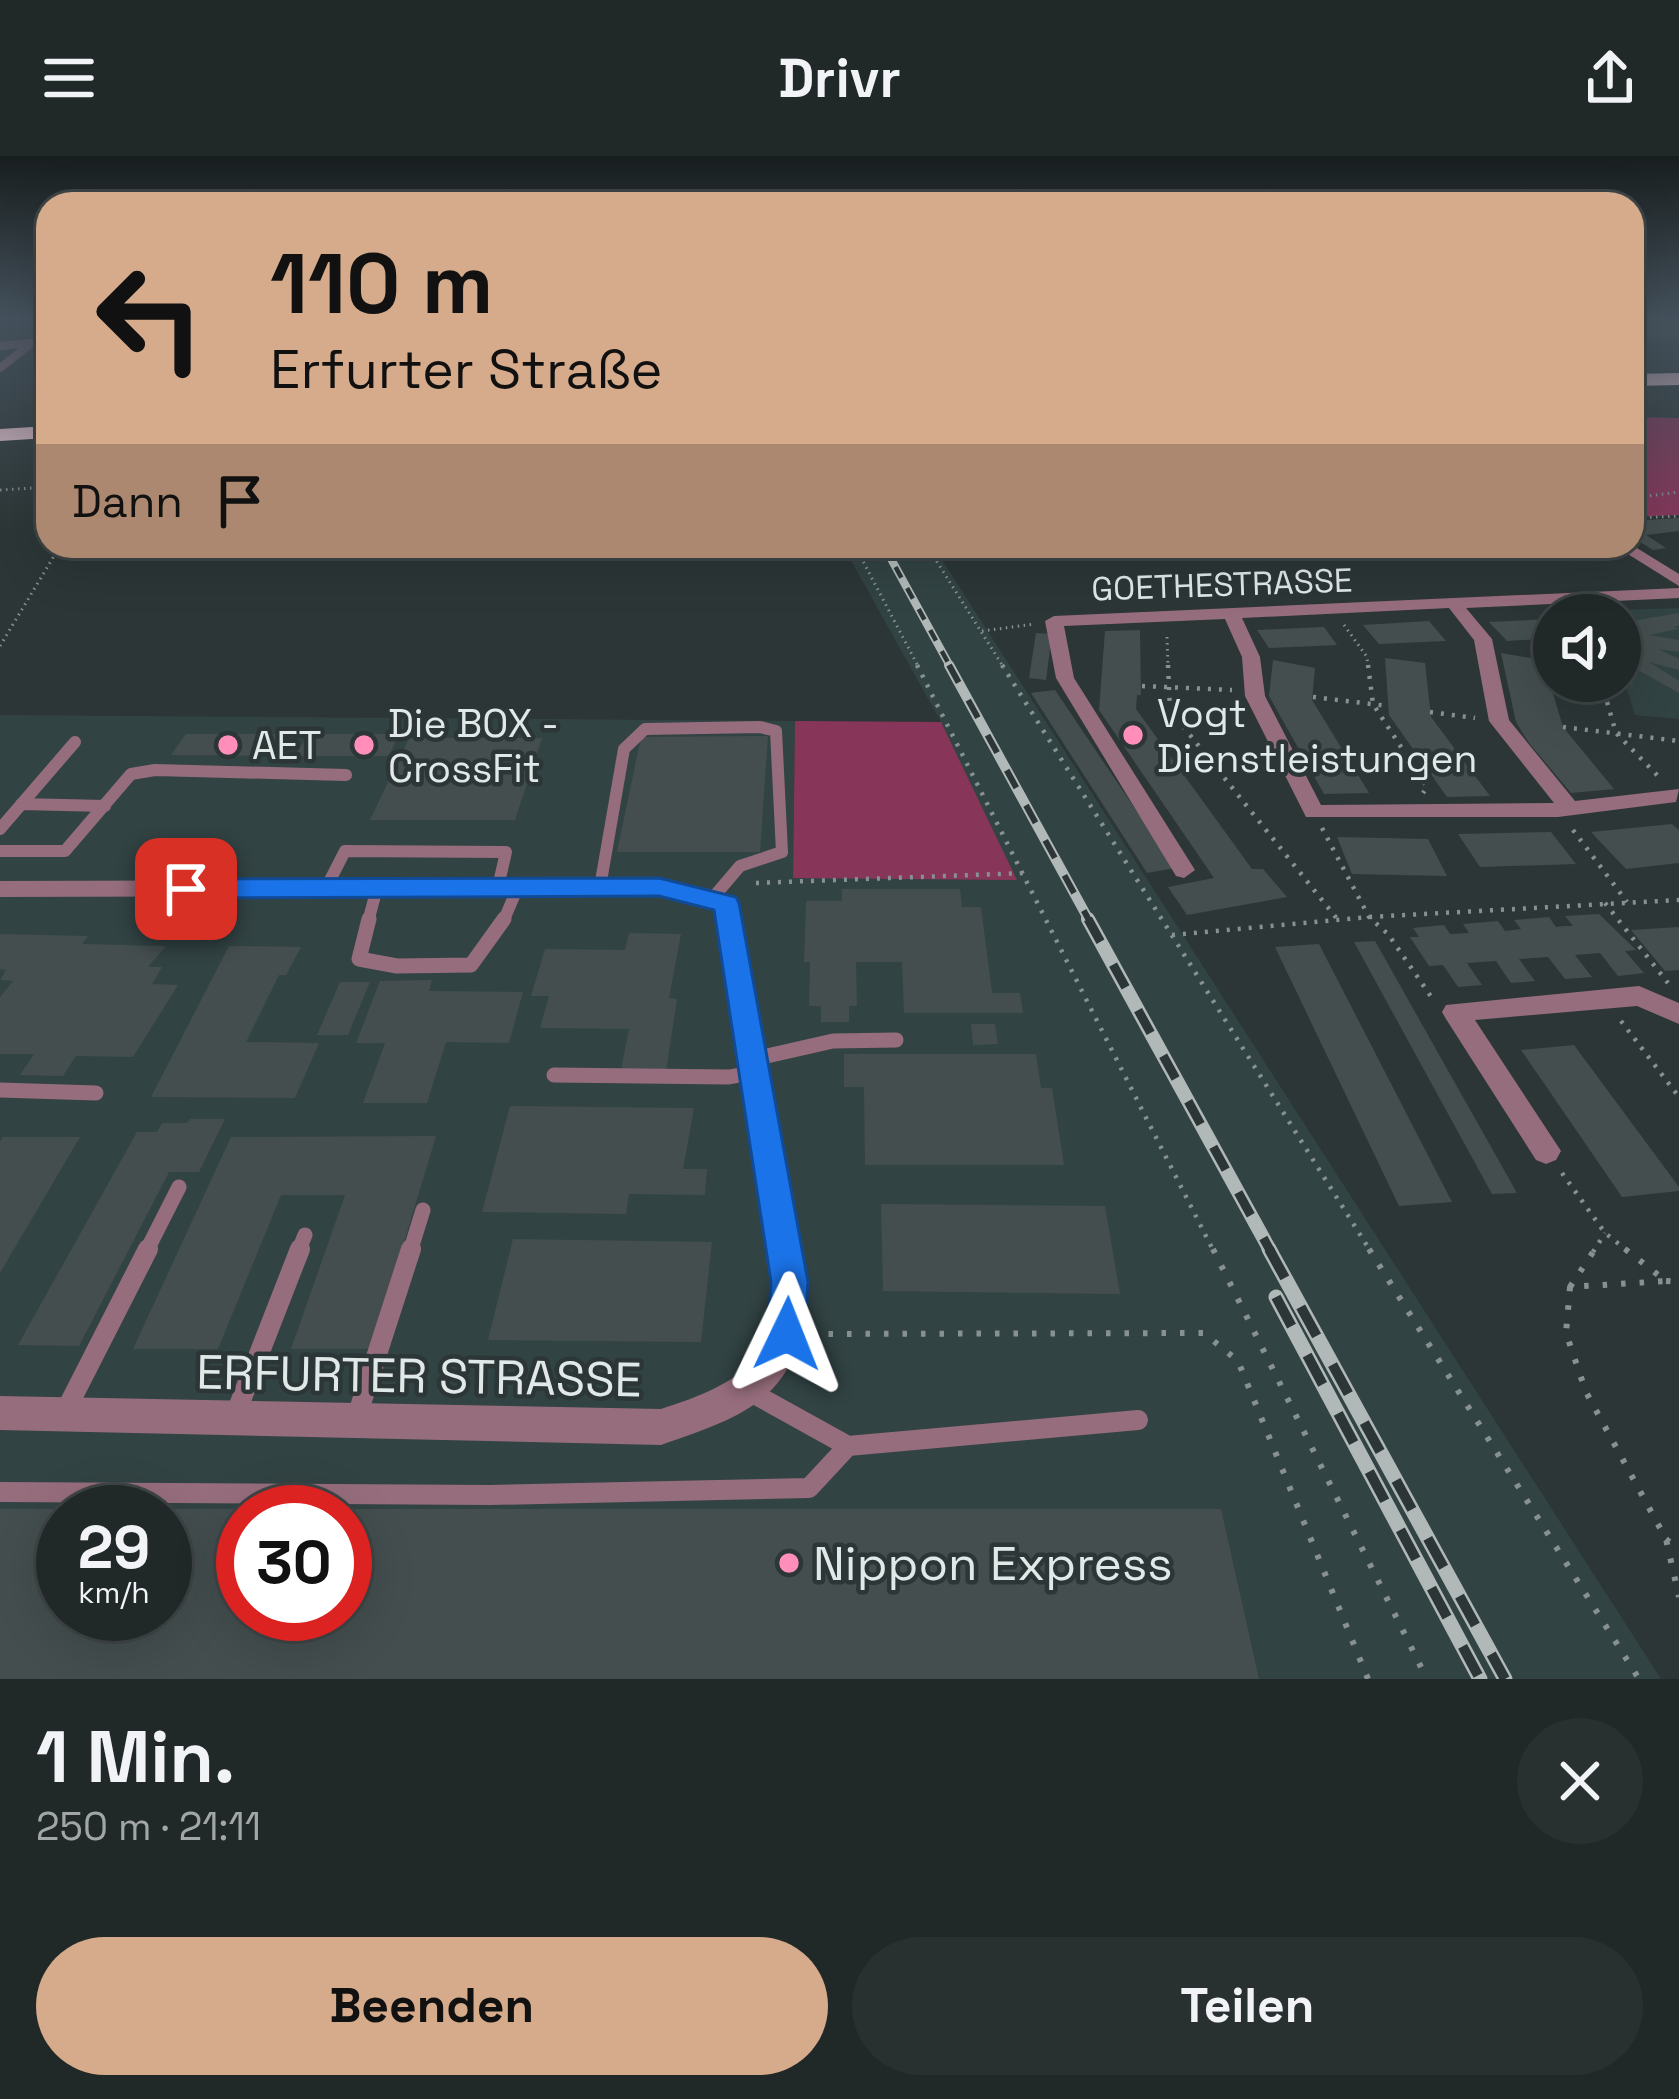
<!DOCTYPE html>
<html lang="de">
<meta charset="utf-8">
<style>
:root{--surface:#212828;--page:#293030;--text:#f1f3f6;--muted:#a2a6a8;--line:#3e4445;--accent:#d6ab8b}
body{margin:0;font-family:"Space Grotesk",sans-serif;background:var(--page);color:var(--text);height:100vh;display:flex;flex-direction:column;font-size:45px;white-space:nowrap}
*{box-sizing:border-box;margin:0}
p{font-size:39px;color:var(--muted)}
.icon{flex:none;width:66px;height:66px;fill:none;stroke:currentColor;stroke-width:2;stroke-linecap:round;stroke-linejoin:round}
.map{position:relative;height:1523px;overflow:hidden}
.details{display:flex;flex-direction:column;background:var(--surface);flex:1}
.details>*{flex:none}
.top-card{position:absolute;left:36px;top:36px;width:1608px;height:366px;border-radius:36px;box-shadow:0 12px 48px #0002,0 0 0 3px var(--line);background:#d6ab8b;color:#111;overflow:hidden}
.tools{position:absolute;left:1533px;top:438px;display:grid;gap:24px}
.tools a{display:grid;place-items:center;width:108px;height:108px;border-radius:50%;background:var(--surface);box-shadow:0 12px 48px #0002,0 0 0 3px var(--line);font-size:60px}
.speed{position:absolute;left:36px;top:1329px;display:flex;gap:24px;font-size:60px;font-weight:700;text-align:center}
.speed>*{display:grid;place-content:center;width:156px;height:156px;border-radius:50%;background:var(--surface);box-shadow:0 12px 48px #0002,0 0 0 3px var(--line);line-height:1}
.speed small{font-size:30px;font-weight:400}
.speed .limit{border:18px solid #d22;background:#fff;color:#111}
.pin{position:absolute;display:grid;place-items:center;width:102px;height:102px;color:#fff;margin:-51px;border-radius:24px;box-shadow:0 6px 18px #0006}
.me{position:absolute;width:132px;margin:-66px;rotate:2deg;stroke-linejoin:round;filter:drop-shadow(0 0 9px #0008)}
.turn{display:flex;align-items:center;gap:42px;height:252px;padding:0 36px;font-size:54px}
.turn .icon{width:156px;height:156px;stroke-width:2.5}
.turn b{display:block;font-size:84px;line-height:102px}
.then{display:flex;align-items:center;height:114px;padding:0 36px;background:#0003;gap:24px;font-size:45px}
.round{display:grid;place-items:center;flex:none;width:126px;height:126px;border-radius:63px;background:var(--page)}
.head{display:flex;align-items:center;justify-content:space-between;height:204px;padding:0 36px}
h1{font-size:72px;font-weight:700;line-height:90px}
.button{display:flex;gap:24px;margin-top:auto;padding:24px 36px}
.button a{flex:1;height:138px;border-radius:72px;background:var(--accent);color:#111;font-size:48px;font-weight:700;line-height:138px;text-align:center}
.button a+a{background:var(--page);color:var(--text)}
header{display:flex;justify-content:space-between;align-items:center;height:156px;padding:0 36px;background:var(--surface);font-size:54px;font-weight:700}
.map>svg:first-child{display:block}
.built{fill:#324344;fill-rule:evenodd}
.green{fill:#873559}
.building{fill:#444e4e}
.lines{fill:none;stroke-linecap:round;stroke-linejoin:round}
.path-far2{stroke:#889191;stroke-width:3;stroke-dasharray:1.5 4.5;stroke-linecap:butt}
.path-far1{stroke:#889191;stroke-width:4.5;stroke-dasharray:3 8;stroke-linecap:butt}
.path{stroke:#889191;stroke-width:6;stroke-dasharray:4.5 14;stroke-linecap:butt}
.lane-far3{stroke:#966d7c;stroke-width:8}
.lane-far2{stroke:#966d7c;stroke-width:12}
.lane-far1{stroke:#966d7c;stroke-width:15}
.lane{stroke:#966d7c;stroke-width:20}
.street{fill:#966d7c;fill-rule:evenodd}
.highway{fill:#f9cfdd;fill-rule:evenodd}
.rail-far3-casing{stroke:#b0b8b8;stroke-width:8}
.rail-far2-casing{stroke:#b0b8b8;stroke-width:10}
.rail-far1-casing{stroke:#b0b8b8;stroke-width:14}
.rail-casing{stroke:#b0b8b8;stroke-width:15}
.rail-far3{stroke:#2c3636;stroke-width:4.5;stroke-dasharray:12;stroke-linecap:butt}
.rail-far2{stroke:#2c3636;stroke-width:6;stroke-dasharray:20;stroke-linecap:butt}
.rail-far1{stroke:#2c3636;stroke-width:9;stroke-dasharray:26;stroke-linecap:butt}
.rail{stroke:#2c3636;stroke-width:10;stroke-dasharray:33;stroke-linecap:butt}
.route{fill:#1a73e8;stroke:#114b97;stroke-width:3}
.poi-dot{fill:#ff8ebb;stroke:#2c3636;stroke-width:4.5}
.labels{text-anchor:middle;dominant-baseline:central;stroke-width:9;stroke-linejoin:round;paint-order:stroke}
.far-street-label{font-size:33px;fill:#e1e8e8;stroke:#2c3636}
.poi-label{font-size:39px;fill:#e1e8e8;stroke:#2c3636;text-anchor:start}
.near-street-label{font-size:48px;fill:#e1e8e8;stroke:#2c3636}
.near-poi-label{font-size:48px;fill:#e1e8e8;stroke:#2c3636;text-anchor:start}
</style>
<header><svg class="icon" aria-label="menu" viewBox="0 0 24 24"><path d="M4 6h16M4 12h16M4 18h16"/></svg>Drivr<svg class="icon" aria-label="share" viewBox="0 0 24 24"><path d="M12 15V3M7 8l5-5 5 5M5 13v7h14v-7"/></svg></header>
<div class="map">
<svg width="1679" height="1523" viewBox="0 0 1679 1523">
<rect width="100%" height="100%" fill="#2c3636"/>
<path class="built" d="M843,390H933L1661,1523H0V559L795,565L793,721L941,566ZM63,1356H165V1458H63ZM243,1356H345V1458H243Z
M1679,452V563L1635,559L1626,530L1610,525H1620V459L1586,455Z"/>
<path class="green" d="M1632,261L1679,262V359L1632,361Z
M795,565L941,566L1017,724L793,722Z"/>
<path class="building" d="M1632,164H1679V181L1632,182Z
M1679,362V375L1646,379L1666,392L1653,394L1632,381V365Z
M1679,457V470H1674L1678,473L1649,479L1679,484V496L1658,493L1679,503V514L1649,506L1679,525V537L1631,510H1626L1633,529L1620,527V467Z
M1552,463L1554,482L1507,485L1489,466Z
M1429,465L1446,485L1379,488L1363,469Z
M1324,471L1337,489L1269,492L1257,474Z
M1140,474L1141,539H1137L1136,553L1252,713H1263L1287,741L1187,759L1168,731L1214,722L1099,554L1105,475Z
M1036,477L1052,478L1046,524L1029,522Z
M1501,497L1543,504L1563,571L1614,633L1571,637L1529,587L1516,566Z
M1385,502L1425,507L1431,561L1490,640L1447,641L1389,559Z
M1273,504L1315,512L1312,544L1369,637L1324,638L1269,540Z
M1055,534L1175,712L1147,717L1031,537Z
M186,578H285L272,600L171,599Z
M308,578H399L389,600H295Z
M768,580L760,696H617L641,581Z
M409,582H542L515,664H370Z
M1672,668L1679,674V707L1626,713L1591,676Z
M1551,676L1576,708L1480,711L1458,678Z
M1337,681L1428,683L1447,720L1352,718Z
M842,733H960L962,751H981L992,837H1020L1023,857H904L902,806H856L857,850H849V866H821V850H809L810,806H804L806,745H842Z
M1599,758L1636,794L1625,795L1644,817L1618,820L1600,797L1575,799L1592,821L1565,823L1548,801L1519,803L1535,825L1511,827L1496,805L1467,807L1482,829L1458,831L1443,809L1429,810L1410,781H1419L1413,772L1444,769L1450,778L1469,777L1463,768L1498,765L1505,775L1521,773L1514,764L1549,761L1556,771L1565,770H1573L1565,760Z
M1679,771V814L1665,815L1631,774Z
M629,777L681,778L669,842L677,843L666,915L621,914L629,873L540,872L549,840H531L545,793L625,794Z
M0,778L88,780L82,788L166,790L148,811H162L152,828L178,829L133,901L76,900L63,920L20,919L34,898H0V841L13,825L0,824L6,814L0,813Z
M1375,785L1517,1037L1492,1038L1354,786Z
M1319,788L1452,1046L1399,1050L1275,791Z
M229,790L301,791L286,819H279L246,886L319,887L295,942L151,941Z
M432,824L429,835L523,836L509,887L446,886L427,947H363L385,887H356L380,825Z
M340,826H370L348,879H317Z
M971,868H995L998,888L973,889Z
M1574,889L1679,1031V1035L1622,1041L1521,894Z
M844,898H1036L1041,932H1052L1064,1009H865L864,931H844Z
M510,950L694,952L683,1013H707L705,1039L629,1038L626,1058L482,1056Z
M190,963H225L199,1016H169L79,1190L18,1189L137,976H157L162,967H187Z
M436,980L372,1193H291L345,1039H281L218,1193H133L231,981Z
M3,981H80L0,1117V986Z
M881,1048L1105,1050L1120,1138L883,1135Z
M513,1083L712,1086L701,1186L488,1184Z
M0,1353H63V1458H165V1353H243V1458H345V1353H1221L1259,1523H0Z"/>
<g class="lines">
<path class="path-far2" d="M0,334L48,331
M1632,342L1679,336
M1632,362L1679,360
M855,390L919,512
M927,390L1004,512
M1344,469L1367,501L1368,512
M982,475L1035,468
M1167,481L1168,512
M0,490L60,390"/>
<path class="path-far1" d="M917,509L1214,1096
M1002,509L1371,1096
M1168,509L1170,554L1338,764
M1368,509L1373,548L1427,631L1423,637
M1601,525L1616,577L1658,620
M1142,530L1232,534
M1313,541L1388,550
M1430,556L1475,562
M1563,571L1679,585
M1322,672L1369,761L1388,778L1432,842
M1573,674L1627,746
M756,727L1026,717
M1605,747L1668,827
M1172,779L1369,761L1679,744
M1621,865L1679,941
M1562,1017L1605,1077L1629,1096
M1593,1096L1605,1077"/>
<path class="path" d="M1213,1093L1427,1523
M1369,1093L1639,1523
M1625,1093L1666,1125L1570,1131L1566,1177L1586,1236L1666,1383L1679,1441
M1666,1125L1679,1126
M1570,1131L1595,1093
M810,1178L1204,1177L1238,1205L1368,1523
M1666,1383L1679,1395"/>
<path class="lane-far3" d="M0,190L48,185
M0,212L29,189"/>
<path class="lane-far2" d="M21,648L105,650
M0,673L75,586
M0,695H65L131,618L155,614L346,619
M600,731L624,593L645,573L760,571L776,575L782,696L740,710L711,744
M326,732L345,695L506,696L498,731
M368,766L377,732
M503,766L518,731"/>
<path class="lane-far1" d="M369,763L359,803L397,810L471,809L504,763
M754,903L833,885L896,884
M554,919L729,921L756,916
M0,934L96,937
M146,1096L179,1031
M298,1096L305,1079
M410,1096L423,1054"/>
<path class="lane" d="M747,1234L848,1290L1138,1264
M66,1254L148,1093
M236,1257L300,1093
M357,1260L411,1093
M0,1336L491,1339L809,1332L848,1290"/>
<path class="street" d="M1632,389L1679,418V430L1615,390Z
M1679,432V442L1466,452L1492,483L1509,564L1575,645L1679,633L1676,646L1558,661H1306L1245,540L1242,501L1225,463L1064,470L1074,522L1195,714L1184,722L1176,720L1056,522L1045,465L1054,460ZM1449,452L1474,484L1489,565L1554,647L1321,649L1265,540L1260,501L1242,462Z
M659,723L734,741L738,747L806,1126C803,1237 758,1256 661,1289L0,1274V1240L661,1253C701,1240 760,1220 771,1173C774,1158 773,1141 774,1126L715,753L659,739L0,741V725Z
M1639,830L1679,847V868L1637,850L1475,864L1561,995L1556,1004L1546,1008L1536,1004L1446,863L1442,856L1446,849Z"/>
<path class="highway" d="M1679,217V229L1632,230V218Z
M48,270V282L0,285V273Z"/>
<g class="rail-far3-casing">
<path id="rail-far3" d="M884,390L951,512"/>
</g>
<g class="rail-far2-casing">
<path id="rail-far2" d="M949,509L1090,766"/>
</g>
<g class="rail-far1-casing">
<path id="rail-far1" d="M1088,763L1271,1096"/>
</g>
<g class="rail-casing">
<path id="rail" d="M1269,1093L1505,1523
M1276,1141L1480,1523"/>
</g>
<use href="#rail-far3" class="rail-far3"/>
<use href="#rail-far2" class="rail-far2"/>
<use href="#rail-far1" class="rail-far1"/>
<use href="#rail" class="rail"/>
</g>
<linearGradient id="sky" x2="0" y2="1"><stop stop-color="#181e1e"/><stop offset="0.43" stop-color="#45525d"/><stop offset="1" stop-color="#45525d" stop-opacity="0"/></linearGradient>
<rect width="1679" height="378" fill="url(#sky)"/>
<path class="route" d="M659,722L736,741L739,747L808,1126L805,1178L800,1192L787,1197L773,1192L768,1178L771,1126L714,754L659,740L186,742L173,733L186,723Z"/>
<g class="poi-dot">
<circle cx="1133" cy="579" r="12"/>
<circle cx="228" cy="589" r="12"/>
<circle cx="364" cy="589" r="12"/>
<circle cx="789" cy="1407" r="12"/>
</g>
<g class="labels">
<g class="far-street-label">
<text transform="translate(1222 429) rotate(-2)">GOETHESTRASSE</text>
</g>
<g class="poi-label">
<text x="1157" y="557">Vogt<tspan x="1157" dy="45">Dienstleistungen</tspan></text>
<text x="388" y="567">Die BOX -<tspan x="388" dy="45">CrossFit</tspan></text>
<text x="252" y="589">AET</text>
</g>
<g class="near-street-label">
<text transform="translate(419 1220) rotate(1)">ERFURTER STRASSE</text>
</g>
<g class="near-poi-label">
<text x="813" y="1407">Nippon Express</text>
</g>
</g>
</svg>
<div class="tools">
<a><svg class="icon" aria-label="sound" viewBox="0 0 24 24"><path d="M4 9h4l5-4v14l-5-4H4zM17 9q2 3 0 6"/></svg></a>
</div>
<div class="speed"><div>29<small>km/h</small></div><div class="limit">30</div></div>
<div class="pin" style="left:186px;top:733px;background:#d93025"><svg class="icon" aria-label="arrive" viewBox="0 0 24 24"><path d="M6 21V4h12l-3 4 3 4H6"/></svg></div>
<svg class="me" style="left:787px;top:1178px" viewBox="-20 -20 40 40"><path d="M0-17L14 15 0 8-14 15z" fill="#1a73e8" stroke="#fff" stroke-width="4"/></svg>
<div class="top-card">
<div class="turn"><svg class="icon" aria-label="left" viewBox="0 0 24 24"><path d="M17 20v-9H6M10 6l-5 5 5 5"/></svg><div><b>110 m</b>Erfurter Straße</div></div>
<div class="then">Dann<svg class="icon" aria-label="arrive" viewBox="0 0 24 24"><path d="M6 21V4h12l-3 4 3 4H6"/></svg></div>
</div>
</div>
<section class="details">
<div class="head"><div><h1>1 Min.</h1><p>250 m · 21:11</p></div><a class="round"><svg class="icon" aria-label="close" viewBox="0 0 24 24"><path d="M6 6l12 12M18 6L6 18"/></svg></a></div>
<div class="button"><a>Beenden</a><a>Teilen</a></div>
</section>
